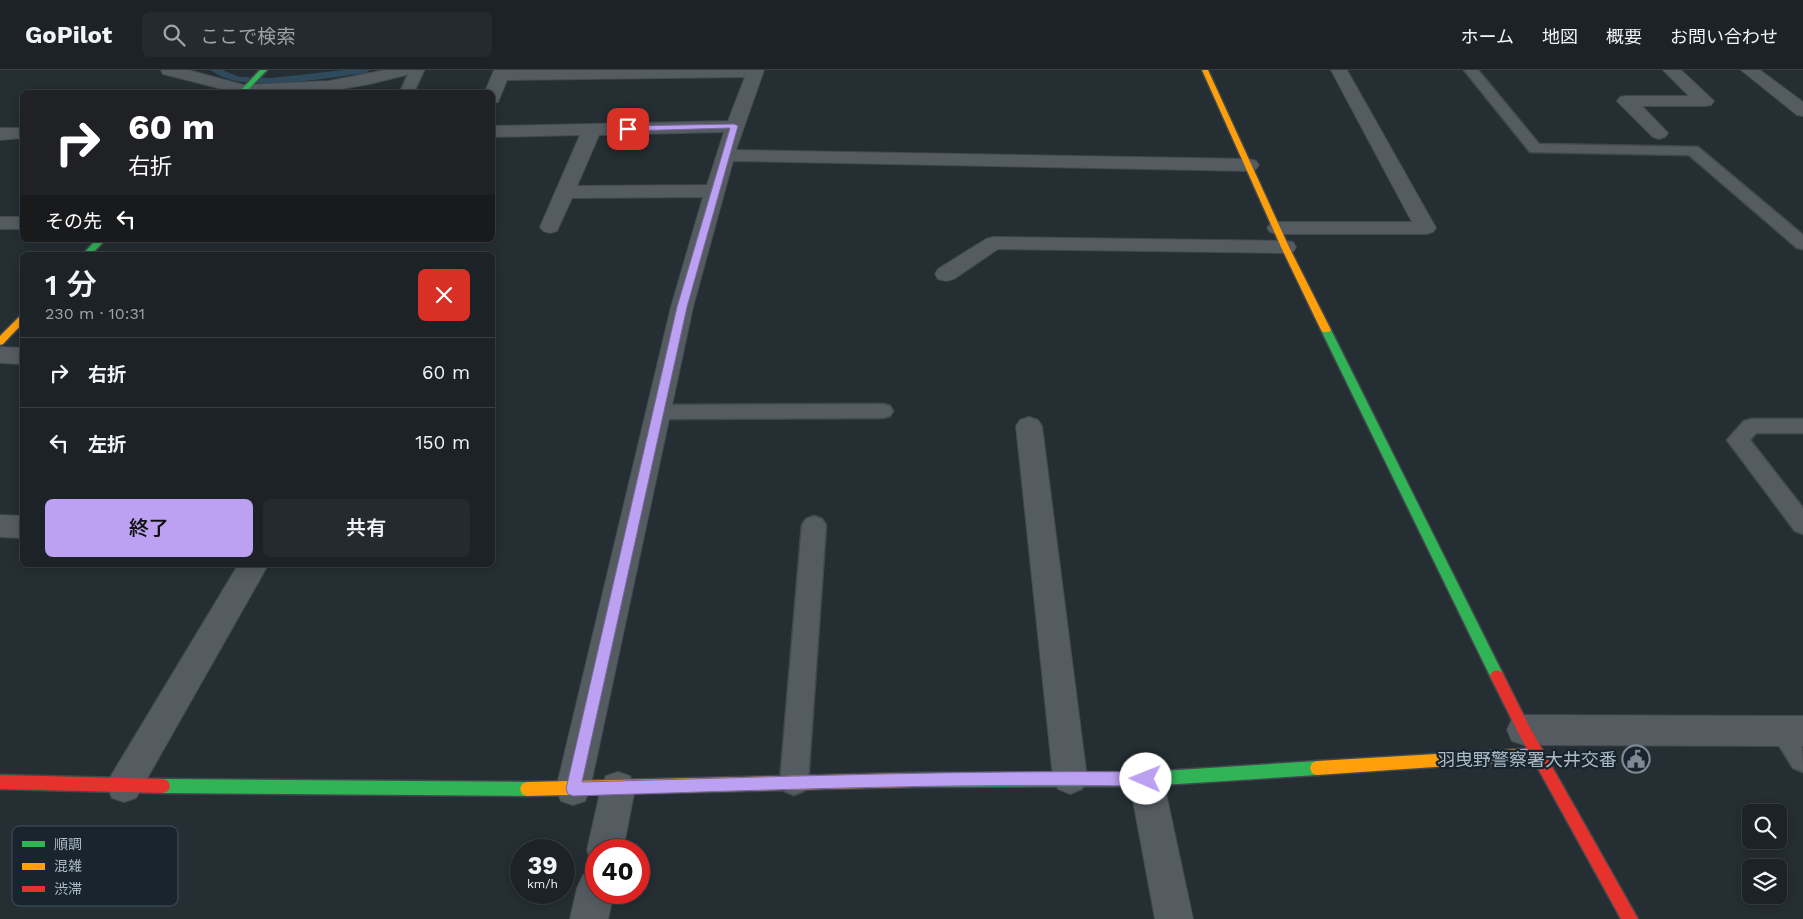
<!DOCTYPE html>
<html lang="ja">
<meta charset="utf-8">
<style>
:root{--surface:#1c2226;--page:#252a2e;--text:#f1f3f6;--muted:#a0a4a7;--line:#3a3f43;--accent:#bca0f2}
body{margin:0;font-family:"Work Sans","Noto Sans JP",sans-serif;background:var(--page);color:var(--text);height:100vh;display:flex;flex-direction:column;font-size:19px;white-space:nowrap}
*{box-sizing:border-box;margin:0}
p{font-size:16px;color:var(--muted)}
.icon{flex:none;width:28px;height:28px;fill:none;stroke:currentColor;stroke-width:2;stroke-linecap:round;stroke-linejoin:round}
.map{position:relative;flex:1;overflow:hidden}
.details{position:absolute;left:20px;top:182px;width:475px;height:315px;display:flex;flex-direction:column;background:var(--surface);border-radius:8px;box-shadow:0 2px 12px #0003,0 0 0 1px var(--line)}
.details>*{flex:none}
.hud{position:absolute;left:20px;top:20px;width:475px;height:152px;border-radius:8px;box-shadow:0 2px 12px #0003,0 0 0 1px var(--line);background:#202124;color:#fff;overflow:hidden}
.buttons{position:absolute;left:1742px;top:734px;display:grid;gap:10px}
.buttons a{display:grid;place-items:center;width:45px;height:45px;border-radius:8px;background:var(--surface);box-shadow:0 2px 12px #0003,0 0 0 1px var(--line);font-size:25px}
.speed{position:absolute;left:510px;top:769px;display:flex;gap:10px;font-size:25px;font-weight:700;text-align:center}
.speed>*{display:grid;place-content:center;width:65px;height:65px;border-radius:50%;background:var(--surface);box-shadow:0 2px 12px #0003,0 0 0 1px var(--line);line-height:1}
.speed small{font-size:12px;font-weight:400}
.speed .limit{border:8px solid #d22;background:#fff;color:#111}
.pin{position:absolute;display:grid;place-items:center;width:42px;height:42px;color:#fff;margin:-21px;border-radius:10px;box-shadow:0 2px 8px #0006}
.me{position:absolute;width:55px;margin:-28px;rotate:271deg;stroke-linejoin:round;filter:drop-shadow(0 0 4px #0008)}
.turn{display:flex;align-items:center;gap:18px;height:105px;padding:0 25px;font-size:22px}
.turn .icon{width:65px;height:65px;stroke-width:2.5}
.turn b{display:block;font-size:35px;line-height:42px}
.then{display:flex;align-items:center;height:48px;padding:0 25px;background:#0003;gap:10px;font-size:19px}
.round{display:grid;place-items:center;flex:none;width:52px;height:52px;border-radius:8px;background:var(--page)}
.headline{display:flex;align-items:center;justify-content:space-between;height:85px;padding:0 25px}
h1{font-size:30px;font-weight:600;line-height:38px}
.button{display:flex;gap:10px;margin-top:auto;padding:10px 25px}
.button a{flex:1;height:58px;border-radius:8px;background:var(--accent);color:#111;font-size:20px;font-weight:600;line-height:58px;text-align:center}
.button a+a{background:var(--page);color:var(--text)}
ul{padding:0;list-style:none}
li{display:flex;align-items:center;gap:15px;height:70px;padding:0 25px;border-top:1px solid var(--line)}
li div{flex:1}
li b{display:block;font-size:19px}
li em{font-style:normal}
header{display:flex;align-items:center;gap:30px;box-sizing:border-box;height:70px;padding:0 25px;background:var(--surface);border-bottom:1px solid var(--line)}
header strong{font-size:24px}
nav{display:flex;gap:28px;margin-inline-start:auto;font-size:18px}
.search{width:350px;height:45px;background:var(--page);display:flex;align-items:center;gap:12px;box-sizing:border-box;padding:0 18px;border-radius:8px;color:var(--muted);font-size:19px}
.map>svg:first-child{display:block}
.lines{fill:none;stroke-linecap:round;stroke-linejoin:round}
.stream{fill:#2e4a5c;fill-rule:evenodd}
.lane-casing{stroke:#42494e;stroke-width:3}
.street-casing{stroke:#42494e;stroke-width:2}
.fast-casing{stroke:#42494e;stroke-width:3}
.slow-casing{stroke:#42494e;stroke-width:3}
.jam-casing{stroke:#42494e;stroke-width:3}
.lane{fill:#545c62;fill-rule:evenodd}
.street{fill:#545c62;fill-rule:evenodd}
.fast{fill:#30b455;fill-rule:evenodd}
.slow{fill:#ff9f0a;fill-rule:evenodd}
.jam{fill:#e5322d;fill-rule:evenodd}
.route{fill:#bca0f2;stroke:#7a689d}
.labels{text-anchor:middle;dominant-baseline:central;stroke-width:4.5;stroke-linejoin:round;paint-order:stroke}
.near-poi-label{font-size:18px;fill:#acbbc6;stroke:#18252e;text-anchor:end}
.key{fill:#18252e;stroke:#44525c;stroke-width:1}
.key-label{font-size:14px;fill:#acbbc6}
</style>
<header>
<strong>GoPilot</strong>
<div class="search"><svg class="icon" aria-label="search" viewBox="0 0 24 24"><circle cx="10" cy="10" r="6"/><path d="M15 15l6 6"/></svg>ここで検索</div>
<nav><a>ホーム</a><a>地図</a><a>概要</a><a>お問い合わせ</a></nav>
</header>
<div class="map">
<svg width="1803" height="849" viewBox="0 0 1803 849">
<rect width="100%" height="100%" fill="#252e33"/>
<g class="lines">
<path class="stream" d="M211,0H222L240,7L271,8L344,0H370L366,3C328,7 241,26 211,0Z"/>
<g class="lane-casing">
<path id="lane" d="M410,0H424L414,22H400Z
M1464,0H1478L1539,74L1698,77L1803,165V179L1797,178L1689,85L1530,82Z
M883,334L890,336L893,341L890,346L883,348L659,349L652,347L649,342L652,337L659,335Z
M1751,349H1803V363H1756L1750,370L1803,438V464L1795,461L1727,370L1744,351Z
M814,446L822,449L826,455L808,712L804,721L794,725L784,721L780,712L802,455L806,449Z
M1784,649C1803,658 1803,680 1803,702L1793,698L1770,661L1774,652Z"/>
</g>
<g class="street-casing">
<path id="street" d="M161,0H188L244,15L329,11L385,0H412L410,4L370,14L329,21L301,22H234L163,4Z
M494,0H764L736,80L1249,89L1256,91L1259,95L1256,99L1249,101L733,91L693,237L590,719L585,731L573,735L561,731L556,719L671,237L703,127L572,128L557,161L550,163L543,161L540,157L580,65L492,67V56L728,51L745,7L507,10L498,32L492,33V22H485ZM724,62L707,115L577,116L599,65Z
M1331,0H1347L1436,158L1433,162L1426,164H1277L1270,162L1267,158L1270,154L1277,152H1412Z
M1663,0H1681L1714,31L1711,35L1705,36H1642L1668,63L1665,67L1659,69L1653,67L1617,31L1620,27L1626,26H1689Z
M1741,0H1760L1803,32V46L1797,45Z
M0,58H22V68L0,70Z
M0,147H22V159H0Z
M993,167L1285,171L1293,172L1296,177L1293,182L1285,183L998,179L954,209L946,211L938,209L935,204L938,199L986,169Z
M0,277L22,278V294L0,293Z
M1029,347L1038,350L1042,356L1087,708L1082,719L1070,724L1058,719L1053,708L1016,356L1020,350Z
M0,445L22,446V468L0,467Z
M238,495H268L136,728L124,732L112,728L107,716L112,704Z
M1524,645L1803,646V676L1524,675L1512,671L1507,660L1512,649Z
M1146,693L1158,698L1163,709L1193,849H1155L1129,709L1134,698Z
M618,702L630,706L635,718L623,780H596V794L592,793L587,780L601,718L606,706Z
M596,799V822H614L608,849H570L577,818L583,805Z"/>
</g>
<g class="fast-casing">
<path id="fast" d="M260,0H267L246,22H239Z
M96,170H105L91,185H82Z
M1326,257L1331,260L1504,606L1502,610L1497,612L1492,610L1321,260Z
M1317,691L1322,693L1324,698L1322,703L1317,705L1146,716L910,717L905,715L903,710L905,705L910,703L1146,702Z
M163,709L527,712L532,714L534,719L532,724L527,726L163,723L158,721L156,716L158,711Z"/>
</g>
<g class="slow-casing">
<path id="slow" d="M1202,0H1208L1289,177L1331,260L1329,262H1323L1321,260L1281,177Z
M22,246V254L3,274L0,275V266L19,247Z
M1537,678L1542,679L1544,684L1542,689L1537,690L1317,705L1312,703L1310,698L1312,693L1317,691Z
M910,703L915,705L917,710L915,715L910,717L527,726L522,724L520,719L522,714L527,712Z"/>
</g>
<g class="jam-casing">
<path id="jam" d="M1497,600L1502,602L1529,656L1638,849H1621L1519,664L1490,606L1492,602Z
M0,705L163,709L168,711L170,716L168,721L163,723L0,719Z"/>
</g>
<use href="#lane" class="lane"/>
<use href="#street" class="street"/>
<use href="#fast" class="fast"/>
<use href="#slow" class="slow"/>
<use href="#jam" class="jam"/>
</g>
<path class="route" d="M734,54L738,56L687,237L582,712C770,707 958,700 1146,702L1151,704L1153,709L1151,714L1146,716C955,713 764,720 573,726L568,724L566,719L677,237L730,58L628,61L624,59L628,56Z"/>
<defs>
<g id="civic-ring" transform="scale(1.4375)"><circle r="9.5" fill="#18252e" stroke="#7d8a93" stroke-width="1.5"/><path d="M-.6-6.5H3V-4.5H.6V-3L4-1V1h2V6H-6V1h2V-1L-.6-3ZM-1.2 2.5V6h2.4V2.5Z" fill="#7d8a93"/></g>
</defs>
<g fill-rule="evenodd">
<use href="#civic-ring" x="1636" y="689"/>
</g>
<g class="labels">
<g class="near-poi-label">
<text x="1617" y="689">羽曳野警察署大井交番</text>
</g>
</g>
<rect x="12" y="756" width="166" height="80" rx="8" class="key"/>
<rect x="22" y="771" width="23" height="6" fill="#30b455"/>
<rect x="22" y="793" width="23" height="7" fill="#ff9f0a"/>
<rect x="22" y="816" width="23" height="6" fill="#e5322d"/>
<g class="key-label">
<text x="54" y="779">順調</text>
<text x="54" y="801">混雑</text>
<text x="54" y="824">渋滞</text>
</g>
</svg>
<div class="buttons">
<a><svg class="icon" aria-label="search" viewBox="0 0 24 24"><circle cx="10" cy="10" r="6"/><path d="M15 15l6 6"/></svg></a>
<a><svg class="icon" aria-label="layers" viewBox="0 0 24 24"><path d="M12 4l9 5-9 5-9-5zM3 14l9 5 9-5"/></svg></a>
</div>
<div class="speed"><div>39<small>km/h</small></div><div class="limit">40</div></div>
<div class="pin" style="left:628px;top:59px;background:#d93025"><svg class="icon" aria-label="arrive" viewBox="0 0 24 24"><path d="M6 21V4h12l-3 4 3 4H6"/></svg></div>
<svg class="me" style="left:1146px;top:709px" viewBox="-20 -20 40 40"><circle r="19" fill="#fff"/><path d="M0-13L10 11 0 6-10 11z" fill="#bca0f2"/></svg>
<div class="hud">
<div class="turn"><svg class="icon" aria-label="right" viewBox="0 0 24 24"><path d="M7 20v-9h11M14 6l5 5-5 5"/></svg><div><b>60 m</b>右折</div></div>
<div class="then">その先<svg class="icon" aria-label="left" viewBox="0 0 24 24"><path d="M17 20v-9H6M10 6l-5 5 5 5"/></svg></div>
</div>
<section class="details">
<div class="headline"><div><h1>1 分</h1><p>230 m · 10:31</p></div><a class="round" style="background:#d93025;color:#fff"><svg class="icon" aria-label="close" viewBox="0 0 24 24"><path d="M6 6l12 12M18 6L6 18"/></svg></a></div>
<ul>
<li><svg class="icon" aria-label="right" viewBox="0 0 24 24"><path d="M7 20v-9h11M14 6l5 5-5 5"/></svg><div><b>右折</b></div><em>60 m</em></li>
<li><svg class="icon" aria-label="left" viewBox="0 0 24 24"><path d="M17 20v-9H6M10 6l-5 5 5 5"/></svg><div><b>左折</b></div><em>150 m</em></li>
</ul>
<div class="button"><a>終了</a><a>共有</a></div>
</section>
</div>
